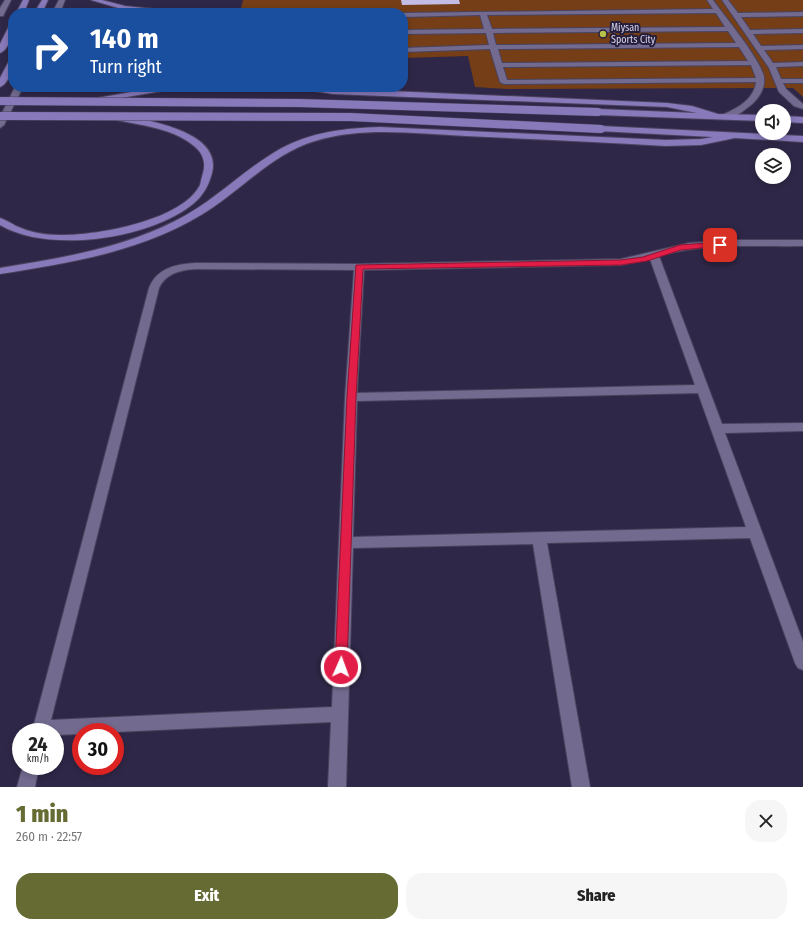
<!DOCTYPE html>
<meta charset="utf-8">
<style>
:root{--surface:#fff;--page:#f6f6f6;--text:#222;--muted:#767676;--accent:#666a33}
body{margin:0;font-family:"Fira Sans Condensed",sans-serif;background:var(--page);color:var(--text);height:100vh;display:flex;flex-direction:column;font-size:15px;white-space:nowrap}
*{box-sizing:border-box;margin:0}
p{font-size:13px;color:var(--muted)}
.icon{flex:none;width:22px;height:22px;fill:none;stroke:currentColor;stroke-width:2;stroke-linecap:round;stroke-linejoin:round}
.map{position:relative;height:787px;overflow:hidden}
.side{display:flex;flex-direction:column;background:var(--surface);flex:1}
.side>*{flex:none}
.top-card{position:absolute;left:8px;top:8px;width:400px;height:84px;border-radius:16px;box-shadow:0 2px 6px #0003;background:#1a4fa0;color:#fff;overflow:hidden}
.fabs{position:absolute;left:755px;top:104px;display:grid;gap:8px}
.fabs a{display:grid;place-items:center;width:36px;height:36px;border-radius:50%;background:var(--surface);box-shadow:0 2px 6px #0003;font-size:20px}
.speed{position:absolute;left:12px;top:723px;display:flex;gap:8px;font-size:20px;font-weight:700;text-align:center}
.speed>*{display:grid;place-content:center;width:52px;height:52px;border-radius:50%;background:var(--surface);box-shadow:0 2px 6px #0003;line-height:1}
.speed small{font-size:10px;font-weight:400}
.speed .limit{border:6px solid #d22;background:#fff;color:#111}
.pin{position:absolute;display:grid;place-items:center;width:34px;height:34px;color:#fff;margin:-17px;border-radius:8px;box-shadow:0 2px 6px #0006}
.me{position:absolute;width:44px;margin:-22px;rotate:2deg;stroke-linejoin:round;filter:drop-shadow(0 0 3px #0008)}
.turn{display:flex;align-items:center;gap:14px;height:84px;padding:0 16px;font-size:18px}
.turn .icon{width:52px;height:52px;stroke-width:2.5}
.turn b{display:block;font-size:28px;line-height:34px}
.round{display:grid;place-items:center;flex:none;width:42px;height:42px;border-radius:16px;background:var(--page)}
.overview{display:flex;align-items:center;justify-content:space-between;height:68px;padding:0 16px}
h1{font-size:24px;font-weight:800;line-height:30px;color:var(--accent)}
.button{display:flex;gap:8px;margin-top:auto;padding:8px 16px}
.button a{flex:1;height:46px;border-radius:16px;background:var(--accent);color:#fff;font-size:16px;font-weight:800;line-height:46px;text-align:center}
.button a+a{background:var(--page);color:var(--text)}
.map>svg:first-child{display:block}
.green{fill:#753e16}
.building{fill:#c3bce4}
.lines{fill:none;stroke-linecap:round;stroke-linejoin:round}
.minor-casing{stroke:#4a435e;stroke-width:2}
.major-casing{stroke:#4a435e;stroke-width:2}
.minor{fill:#726b8f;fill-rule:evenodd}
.major{fill:#8879ba;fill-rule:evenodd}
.major-bridge-casing{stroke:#4a435e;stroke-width:9;stroke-linecap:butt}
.major-bridge{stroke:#8879ba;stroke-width:8}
.route{fill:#e11d48;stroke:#92132f}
.poi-dot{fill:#b8c147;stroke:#251d3c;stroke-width:1.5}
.labels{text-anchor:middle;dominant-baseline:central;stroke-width:4;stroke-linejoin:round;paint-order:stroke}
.far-poi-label{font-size:10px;fill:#dad7ec;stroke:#251d3c;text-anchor:start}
</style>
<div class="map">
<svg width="803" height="787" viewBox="0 0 803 787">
<rect width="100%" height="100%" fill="#2f2747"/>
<path class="green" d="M243,0H803V97L793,88L507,89L475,87L468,56L403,58V13H240Z"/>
<path class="building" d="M401,0H459L460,4L402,5Z"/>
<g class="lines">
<g class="minor-casing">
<path id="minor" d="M5,0H11L3,16H0V8Z
M59,0H65L60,13H52Z
M707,0H713C725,17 761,60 764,77C766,90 756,102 747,108C741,113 730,121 722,119V115C736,109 754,100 756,82L504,84L500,82L490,49L403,52V48L489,45L486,33L403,34V30L484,29L480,15L403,17V13L713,9ZM716,13L725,27L492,29L487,15ZM728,31L736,43L496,45L493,33ZM739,47L748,61L502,63L498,49ZM751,65L756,78L507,80L503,67Z
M722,0H728L738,13L803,12V16L741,17L750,30L803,29V33L753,34L761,46L803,45V49L764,50L773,63L803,62V66L776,67L781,79H803V83H783L786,89L803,104V109L794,106L779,92L769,68Z
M15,87H23L4,125L0,128V117Z
M732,240H803V246C755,247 706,242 659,256L722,424L803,423V431L725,433L803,642V670L798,668L795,663L750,538L547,543L590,787H572L533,544L353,548L346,787H328L331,722L115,732H81V734L55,735V732H32L149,288C157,268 176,264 196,263L359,264L621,259L689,243ZM650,259L695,385L357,393L364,270L621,265ZM196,269L354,270L345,397L332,707L51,720L159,288C166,273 181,270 196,269ZM698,393L746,527L353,537L357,401Z
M23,766H39L35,787H17Z"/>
</g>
<g class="major-casing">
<path id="major" d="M23,0H29L24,13H16Z
M42,0H48L42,13H34Z
M91,0H102L125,6L174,11L178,13L125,10Z
M10,24H13C13,33 9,50 0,53V44Z
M10,59H13C13,67 9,84 0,87V78Z
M160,87H178L174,89L97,102L93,100L97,98Z
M298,87L667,103L692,106L718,114L762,115V121L598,115L594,112L598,109L697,113L667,107L333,94L302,89Z
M120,115C148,120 223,132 212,173C209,185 203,196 193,204C150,239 49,254 0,225V218C6,220 11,223 16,226C29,232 44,235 58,235C95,236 182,221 200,185C201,181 202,176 203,173C206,163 203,153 194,146C173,128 143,126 117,120L116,118Z
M784,116L803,117V123L784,122Z
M601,126L803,136V142L735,138L701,145L666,146C599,142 533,139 466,136C416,134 364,126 315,141C271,154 240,192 201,215C140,252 69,263 0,274V268C60,258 120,249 175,221C214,202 243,170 280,149C311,132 346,128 380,127L666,140L701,139L713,137L598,131V127Z"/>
</g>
<use href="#minor" class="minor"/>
<use href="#major" class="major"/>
<g class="major-bridge-casing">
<path id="major-bridge" d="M0,101L299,103L598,112
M0,116L350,117L601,129"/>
</g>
<use href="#major-bridge" class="major-bridge"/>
</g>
<path class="route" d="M720,242L723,243V246L681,250L647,261L621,265L363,269L356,397L347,667L345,671L341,672L337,671L335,667L347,397L356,265L621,260L643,257L680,245Z"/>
<circle class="poi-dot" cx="603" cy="34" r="4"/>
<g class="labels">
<g class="far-poi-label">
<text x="611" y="28">Miysan<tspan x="611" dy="12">Sports City</tspan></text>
</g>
</g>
</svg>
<div class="fabs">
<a><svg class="icon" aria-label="sound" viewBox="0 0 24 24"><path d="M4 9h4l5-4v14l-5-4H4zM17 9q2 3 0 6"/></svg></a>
<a><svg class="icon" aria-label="layers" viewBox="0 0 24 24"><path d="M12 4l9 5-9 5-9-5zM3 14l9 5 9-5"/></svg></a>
</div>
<div class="speed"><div>24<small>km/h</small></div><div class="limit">30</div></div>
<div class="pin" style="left:720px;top:245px;background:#d93025"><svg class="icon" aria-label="arrive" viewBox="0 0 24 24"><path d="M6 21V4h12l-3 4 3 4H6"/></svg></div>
<svg class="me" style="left:341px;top:667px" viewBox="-20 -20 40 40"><circle r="17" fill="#e11d48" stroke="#fff" stroke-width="3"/><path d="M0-11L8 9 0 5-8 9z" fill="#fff"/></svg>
<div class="top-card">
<div class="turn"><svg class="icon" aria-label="right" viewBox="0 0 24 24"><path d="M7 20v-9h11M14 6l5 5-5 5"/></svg><div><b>140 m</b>Turn right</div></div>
</div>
</div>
<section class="side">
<div class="overview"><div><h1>1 min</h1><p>260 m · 22:57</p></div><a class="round"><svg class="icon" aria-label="close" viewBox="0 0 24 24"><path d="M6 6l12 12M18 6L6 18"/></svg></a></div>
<div class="button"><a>Exit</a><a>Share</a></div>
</section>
